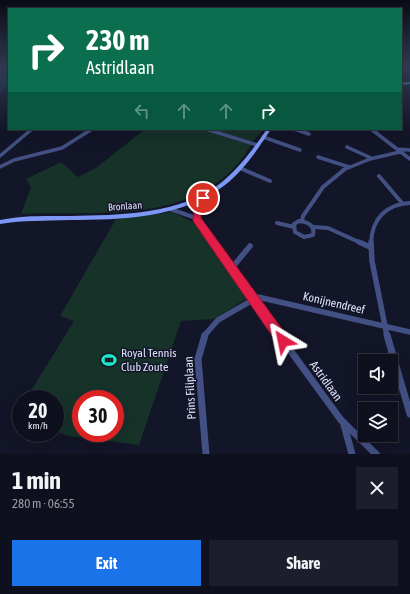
<!DOCTYPE html>
<meta charset="utf-8">
<style>
:root{--surface:#0e101e;--page:#1c1e2b;--text:#f1f3f6;--muted:#9b9da4;--line:#2e303c;--accent:#1a73e8}
body{margin:0;font-family:"Asap Condensed",sans-serif;background:var(--page);color:var(--text);height:100vh;display:flex;flex-direction:column;font-size:15px;white-space:nowrap}
*{box-sizing:border-box;margin:0}
p{font-size:13px;color:var(--muted)}
.icon{flex:none;width:22px;height:22px;fill:none;stroke:currentColor;stroke-width:2;stroke-linecap:round;stroke-linejoin:round}
.map{position:relative;height:454px;overflow:hidden}
.sheet{display:flex;flex-direction:column;background:var(--surface);flex:1}
.sheet>*{flex:none}
.guide{position:absolute;left:8px;top:8px;width:394px;height:122px;border-radius:0px;box-shadow:0 4px 16px #0002,0 0 0 1px var(--line);background:#0b6e4f;color:#fff;overflow:hidden}
.buttons{position:absolute;left:358px;top:354px;display:grid;gap:8px}
.buttons a{display:grid;place-items:center;width:40px;height:40px;border-radius:0px;background:var(--surface);box-shadow:0 4px 16px #0002,0 0 0 1px var(--line);font-size:20px}
.speed{position:absolute;left:12px;top:390px;display:flex;gap:8px;font-size:20px;font-weight:700;text-align:center}
.speed>*{display:grid;place-content:center;width:52px;height:52px;border-radius:50%;background:var(--surface);box-shadow:0 4px 16px #0002,0 0 0 1px var(--line);line-height:1}
.speed small{font-size:10px;font-weight:400}
.speed .limit{border:6px solid #d22;background:#fff;color:#111}
.pin{position:absolute;display:grid;place-items:center;width:34px;height:34px;color:#fff;margin:-17px;border:2px solid #fff;border-radius:50%;box-shadow:0 1px 4px #0007}
.me{position:absolute;width:44px;margin:-22px;rotate:325deg;stroke-linejoin:round;filter:drop-shadow(0 0 3px #0008)}
.turn{display:flex;align-items:center;gap:14px;height:84px;padding:0 12px;font-size:18px}
.turn .icon{width:52px;height:52px;stroke-width:2.5}
.turn b{display:block;font-size:28px;line-height:34px}
.lanes{display:flex;align-items:center;height:38px;padding:0 12px;background:#0003;justify-content:center;gap:20px;direction:ltr}
.lanes .off{opacity:.35}
.round{display:grid;place-items:center;flex:none;width:42px;height:42px;border-radius:0px;background:var(--page)}
.headline{display:flex;align-items:center;justify-content:space-between;height:68px;padding:0 12px}
h1{font-size:24px;font-weight:700;line-height:30px}
.button{display:flex;gap:8px;margin-top:auto;padding:8px 12px}
.button a{flex:1;height:46px;border-radius:0px;background:var(--accent);color:#fff;font-size:16px;font-weight:700;line-height:46px;text-align:center}
.button a+a{background:var(--page);color:var(--text)}
.map>svg:first-child{display:block}
.green{fill:#163229;fill-rule:evenodd}
.water{fill:#103044}
.lines{fill:none;stroke-linecap:round;stroke-linejoin:round}
.street-far3{stroke:#425083;stroke-width:3.5}
.street-far2{stroke:#425083;stroke-width:4}
.street-far1{stroke:#425083;stroke-width:5.5}
.street{stroke:#425083;stroke-width:7}
.secondary{fill:#7c98f4;fill-rule:evenodd}
.route{fill:#e11d48;stroke:#92132f}
.labels{text-anchor:middle;dominant-baseline:central;stroke-width:3;stroke-linejoin:round;paint-order:stroke}
.street-label{font-size:10px;fill:#dde1fc;stroke:#131528}
.near-street-label{font-size:12px;fill:#dde1fc;stroke:#131528}
.near-poi-label{font-size:12px;fill:#dde1fc;stroke:#131528;text-anchor:start}
</style>
<div class="map">
<svg width="410" height="454" viewBox="0 0 410 454">
<rect width="100%" height="100%" fill="#131528"/>
<path class="green" d="M145,129H206L252,144C246,152 241,161 234,168C179,225 91,210 21,214L31,187L26,179L61,162L78,177L96,168Z
M211,129H264L254,140L251,141Z
M173,212L194,223L229,272L249,297L214,319L181,321L139,445L68,436L55,431V399H26L74,321L60,316L116,219ZM81,399H115V433H81Z"/>
<path class="water" d="M0,67H9V84L0,94Z"/>
<g class="lines">
<path class="street-far3" d="M206,129L257,145
M294,129L309,134
M371,129L410,159
M263,137L300,150
M347,147L371,158
M397,149L410,150
M0,156L32,129
M318,157L349,167
M0,167L14,160L62,148L92,129
M240,168L245,170
M343,170L370,159L400,152"/>
<path class="street-far2" d="M242,169L270,181
M379,176L402,203
M204,195L198,207L196,218L214,243
M170,209L196,218
M299,221C308,222 315,225 313,235L304,237L295,232L294,224Z
M302,221L303,216L323,187L345,169
M277,223L294,227
M314,227L328,228L361,243
M371,243C372,219 386,204 410,203"/>
<path class="street-far1" d="M213,242L280,336
M359,242L370,247
M371,242L372,261L387,336
M231,269L250,246
M204,336L218,320L258,297L410,332"/>
<path class="street" d="M205,335L198,359L206,454
M279,335L341,420L376,454
M387,335L410,414
M344,425L352,454"/>
<path class="secondary" d="M410,82V84L401,85V83Z
M267,129H271C258,149 244,170 225,185C183,218 120,220 70,220C46,221 23,220 0,224V220C23,215 46,216 70,216C118,215 182,215 222,182C240,167 254,148 267,129Z"/>
</g>
<linearGradient id="sky" x2="0" y2="1"><stop stop-color="#0a0c16"/><stop offset="0.51" stop-color="#333b53"/><stop offset="1" stop-color="#333b53" stop-opacity="0"/></linearGradient>
<rect width="410" height="131" fill="url(#sky)"/>
<path class="route" d="M200,195H206L207,198L202,207L201,218L288,337L290,341L288,346L283,347L279,346L193,221L194,207Z"/>
<defs>
<g id="stadium-bare" transform="scale(1.2)"><path d="M0-5a6.5 5 0 1 0 0 10a6.5 5 0 1 0 0-10ZM-3.5-1.8h7v3.6h-7Z" fill="#19ebc9" stroke="#131528" stroke-width="2.5" paint-order="stroke"/></g>
</defs>
<g fill-rule="evenodd">
<use href="#stadium-bare" x="109" y="360"/>
</g>
<g class="labels">
<g class="street-label">
<text transform="translate(125 206) rotate(-4)">Bronlaan</text>
</g>
<g class="near-street-label">
<text transform="translate(334 303) rotate(13)">Konijnendreef</text>
<text transform="translate(326 381) rotate(54)">Astridlaan</text>
<text transform="translate(190 388) rotate(-93)">Prins Filiplaan</text>
</g>
<g class="near-poi-label">
<text x="121" y="353">Royal Tennis<tspan x="121" dy="14">Club Zoute</tspan></text>
</g>
</g>
</svg>
<div class="buttons">
<a><svg class="icon" aria-label="sound" viewBox="0 0 24 24"><path d="M4 9h4l5-4v14l-5-4H4zM17 9q2 3 0 6"/></svg></a>
<a><svg class="icon" aria-label="layers" viewBox="0 0 24 24"><path d="M12 4l9 5-9 5-9-5zM3 14l9 5 9-5"/></svg></a>
</div>
<div class="speed"><div>20<small>km/h</small></div><div class="limit">30</div></div>
<div class="pin" style="left:203px;top:198px;background:#d93025"><svg class="icon" aria-label="arrive" viewBox="0 0 24 24"><path d="M6 21V4h12l-3 4 3 4H6"/></svg></div>
<svg class="me" style="left:283px;top:341px" viewBox="-20 -20 40 40"><path d="M0-17L14 15 0 8-14 15z" fill="#e11d48" stroke="#fff" stroke-width="4"/></svg>
<div class="guide">
<div class="turn"><svg class="icon" aria-label="right" viewBox="0 0 24 24"><path d="M7 20v-9h11M14 6l5 5-5 5"/></svg><div><b>230 m</b>Astridlaan</div></div>
<div class="lanes"><svg class="icon off" aria-label="left" viewBox="0 0 24 24"><path d="M17 20v-9H6M10 6l-5 5 5 5"/></svg><svg class="icon off" aria-label="ahead" viewBox="0 0 24 24"><path d="M12 20V5M6 11l6-6 6 6"/></svg><svg class="icon off" aria-label="ahead" viewBox="0 0 24 24"><path d="M12 20V5M6 11l6-6 6 6"/></svg><svg class="icon" aria-label="right" viewBox="0 0 24 24"><path d="M7 20v-9h11M14 6l5 5-5 5"/></svg></div>
</div>
</div>
<section class="sheet">
<div class="headline"><div><h1>1 min</h1><p>280 m · 06:55</p></div><a class="round"><svg class="icon" aria-label="close" viewBox="0 0 24 24"><path d="M6 6l12 12M18 6L6 18"/></svg></a></div>
<div class="button"><a>Exit</a><a>Share</a></div>
</section>
